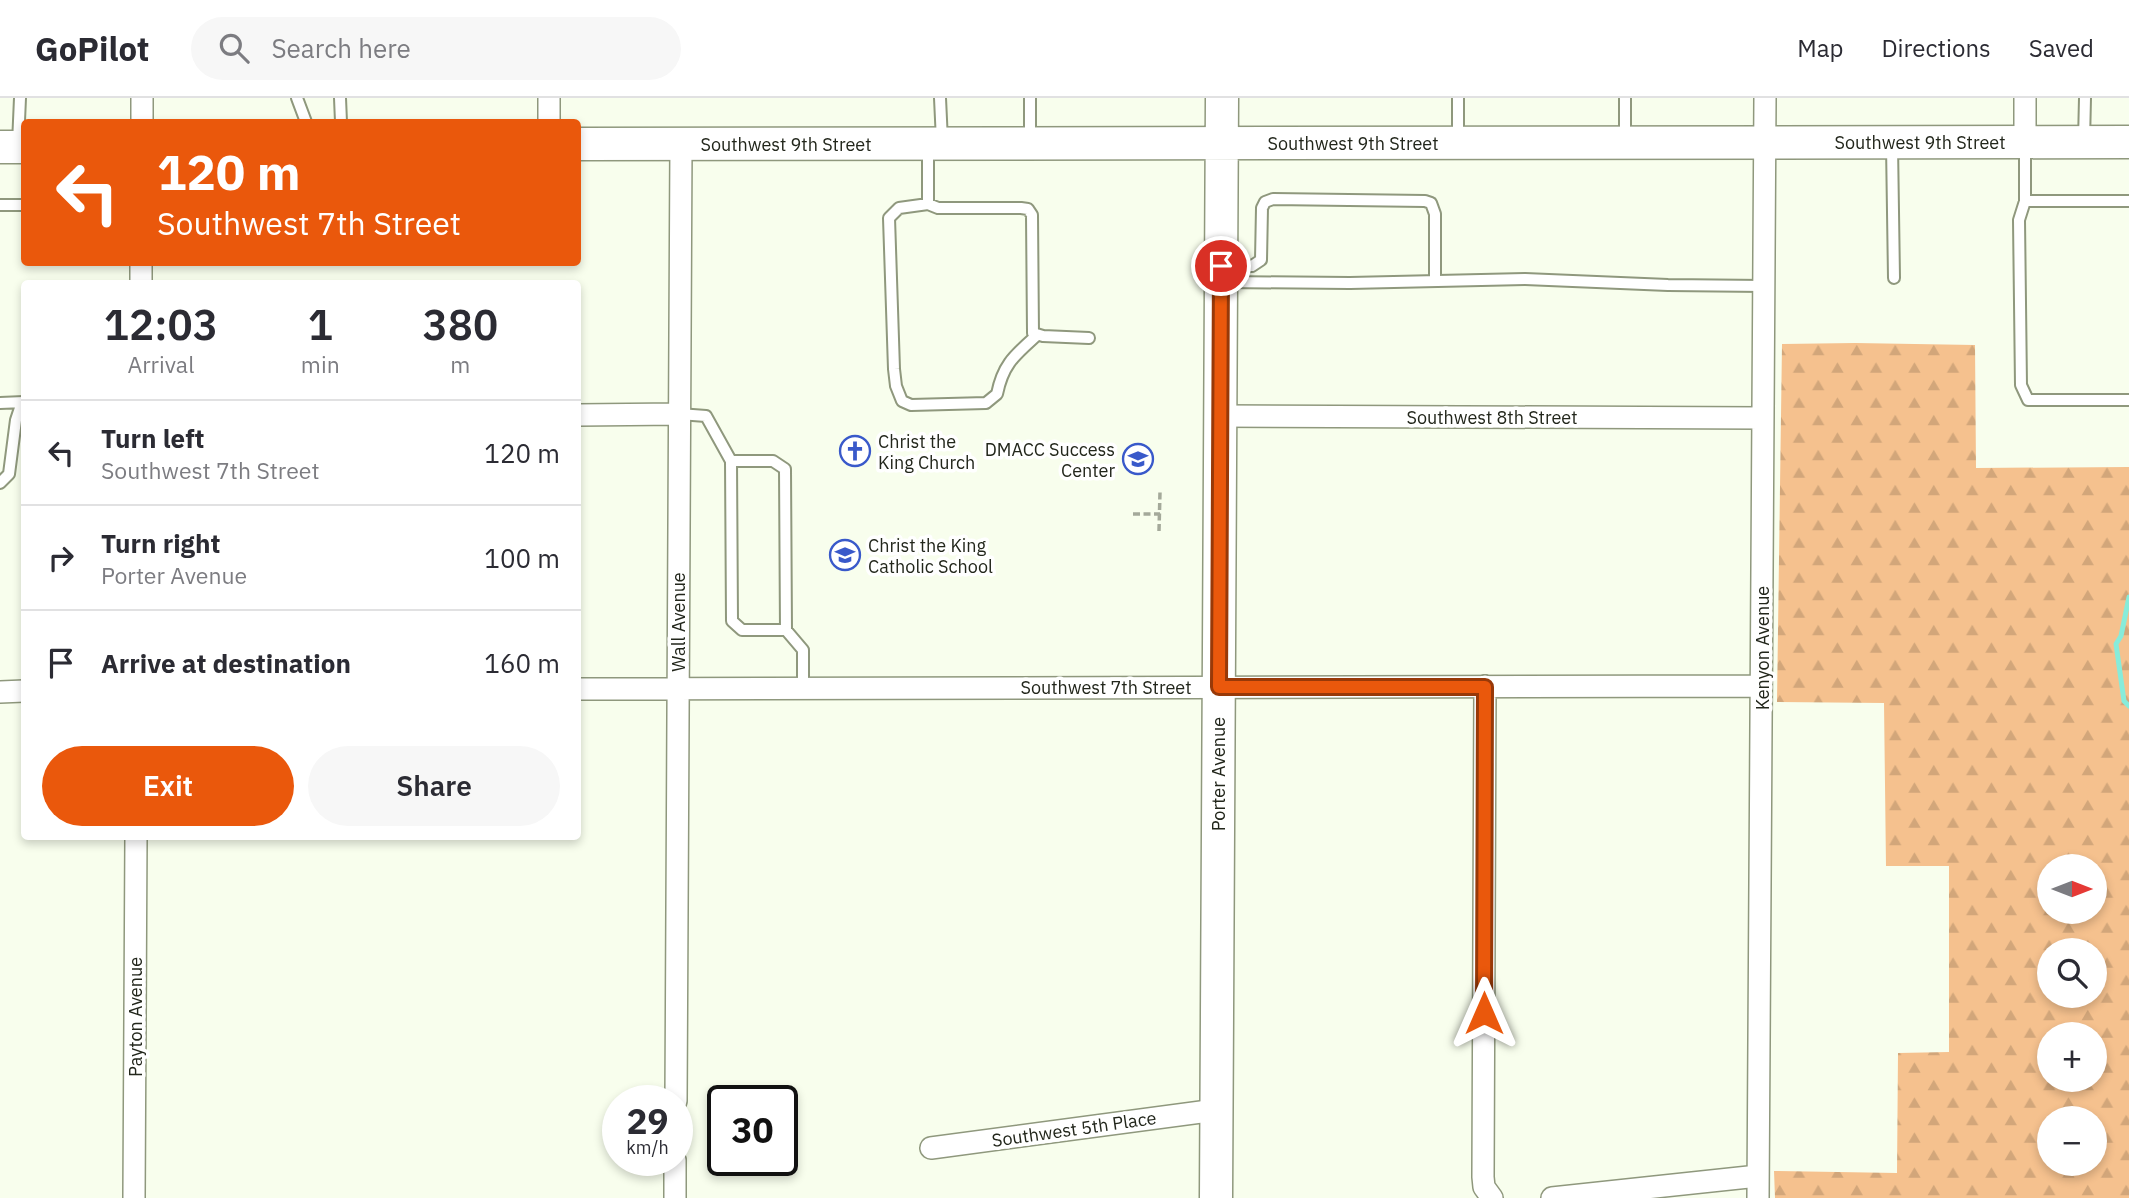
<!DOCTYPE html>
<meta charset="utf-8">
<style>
:root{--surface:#fff;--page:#f7f7f7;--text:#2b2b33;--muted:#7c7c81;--line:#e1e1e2;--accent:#ea580c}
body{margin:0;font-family:"IBM Plex Sans",sans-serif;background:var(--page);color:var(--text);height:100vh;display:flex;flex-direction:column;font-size:26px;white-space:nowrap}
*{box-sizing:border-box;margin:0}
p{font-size:23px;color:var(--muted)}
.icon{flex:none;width:38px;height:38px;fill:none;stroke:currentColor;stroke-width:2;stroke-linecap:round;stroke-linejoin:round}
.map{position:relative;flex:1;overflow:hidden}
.side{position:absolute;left:21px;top:182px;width:560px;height:560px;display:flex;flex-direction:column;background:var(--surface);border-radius:7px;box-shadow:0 4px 10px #0003}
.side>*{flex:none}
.hud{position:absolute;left:21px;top:21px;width:560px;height:147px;border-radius:7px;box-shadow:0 4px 10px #0003;background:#ea580c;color:#fff;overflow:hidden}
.needle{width:46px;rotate:90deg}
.fabs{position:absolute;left:2037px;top:756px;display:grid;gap:14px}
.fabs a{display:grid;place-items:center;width:70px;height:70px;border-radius:50%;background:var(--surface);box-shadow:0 4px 10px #0003;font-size:35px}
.speed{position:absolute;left:602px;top:987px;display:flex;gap:14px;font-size:35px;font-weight:700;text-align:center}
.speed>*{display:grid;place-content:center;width:91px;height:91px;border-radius:50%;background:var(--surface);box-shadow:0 4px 10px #0003;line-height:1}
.speed small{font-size:18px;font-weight:400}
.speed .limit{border:4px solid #111;border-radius:10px;background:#fff;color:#111}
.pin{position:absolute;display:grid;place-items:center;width:60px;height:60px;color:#fff;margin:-30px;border:4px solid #fff;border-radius:50%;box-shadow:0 2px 7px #0007}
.me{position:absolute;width:77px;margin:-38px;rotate:0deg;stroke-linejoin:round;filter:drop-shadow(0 0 5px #0008)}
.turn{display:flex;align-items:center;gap:24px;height:147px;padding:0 21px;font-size:32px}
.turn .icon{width:91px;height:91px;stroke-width:2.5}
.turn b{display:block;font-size:49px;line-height:60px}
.eta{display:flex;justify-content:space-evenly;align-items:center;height:119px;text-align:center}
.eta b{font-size:42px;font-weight:600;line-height:49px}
.cta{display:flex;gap:14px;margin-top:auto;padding:14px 21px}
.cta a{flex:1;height:80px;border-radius:42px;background:var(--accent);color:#fff;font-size:28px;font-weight:600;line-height:80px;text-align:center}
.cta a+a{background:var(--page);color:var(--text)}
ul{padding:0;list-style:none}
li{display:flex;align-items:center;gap:21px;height:105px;padding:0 21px;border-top:2px solid var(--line)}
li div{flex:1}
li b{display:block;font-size:26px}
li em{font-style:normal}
header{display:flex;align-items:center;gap:42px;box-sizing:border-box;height:98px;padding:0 35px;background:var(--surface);border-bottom:2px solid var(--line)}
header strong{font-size:33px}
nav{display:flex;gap:38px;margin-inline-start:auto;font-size:24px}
.search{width:490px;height:63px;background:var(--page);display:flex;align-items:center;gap:18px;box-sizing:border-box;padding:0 24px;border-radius:38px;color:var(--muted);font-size:26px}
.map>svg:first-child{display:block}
.forest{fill:url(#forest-firs);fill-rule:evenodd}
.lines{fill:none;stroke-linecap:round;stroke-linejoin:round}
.stream{stroke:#87ecda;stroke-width:5}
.lane-casing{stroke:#8f987d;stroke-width:14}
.street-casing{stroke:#8f987d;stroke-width:24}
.secondary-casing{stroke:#8f987d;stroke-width:35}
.path{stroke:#a4a99a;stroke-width:3.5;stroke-dasharray:7 3.5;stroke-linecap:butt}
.lane{stroke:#fff;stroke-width:10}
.street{stroke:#fff;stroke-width:21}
.secondary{stroke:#fff;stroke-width:32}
.route-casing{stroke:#983908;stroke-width:18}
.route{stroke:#ea580c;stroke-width:12}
.labels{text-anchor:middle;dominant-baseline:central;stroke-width:7;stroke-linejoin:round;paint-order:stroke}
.street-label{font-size:18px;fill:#22261b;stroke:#fff}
.poi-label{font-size:18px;fill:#22261b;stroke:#fff;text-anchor:start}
</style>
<header>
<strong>GoPilot</strong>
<div class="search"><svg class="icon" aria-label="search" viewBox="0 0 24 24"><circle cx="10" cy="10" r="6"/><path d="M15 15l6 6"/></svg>Search here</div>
<nav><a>Map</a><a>Directions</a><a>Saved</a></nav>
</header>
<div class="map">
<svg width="2129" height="1100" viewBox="0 0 2129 1100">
<defs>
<pattern id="forest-firs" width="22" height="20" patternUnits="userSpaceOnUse" patternTransform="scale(1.75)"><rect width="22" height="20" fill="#f5c18e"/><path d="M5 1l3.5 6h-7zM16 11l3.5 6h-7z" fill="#d2a67a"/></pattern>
</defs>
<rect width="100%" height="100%" fill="#f8feed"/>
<path class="forest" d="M1855,245L1975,247L1976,370L2129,369V1100H1775L1774,1073L1897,1075L1898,955L1949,954V768H1886L1884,605L1777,604L1782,246ZM2049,768H2095V814H2049ZM2049,852H2095V898H2049ZM2049,936H2095V982H2049ZM2095,1020V1066H2049V1020Z"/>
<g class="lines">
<path class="stream" d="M2129,499L2121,538L2116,546L2124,603L2129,608"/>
<g class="lane-casing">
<path id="lane" d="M297,0L306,24
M340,0L341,24
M940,0L942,43
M1458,0V43
M1625,0V42
M1030,42V0
M2084,43L2085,0
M18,46L20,0
M1892,47L1894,180
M2025,47V103L2019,122L2021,287L2028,302H2129
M928,48V106L938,110H1021L1028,111L1032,117L1033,235L1043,238L1089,240
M2025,103H2129
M928,106L899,110L889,120L894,271L896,288L902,303L911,307L986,305L997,296C1003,266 1015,257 1036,238
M0,107H24
M1224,168H1252L1261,162L1262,110L1265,104L1273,101L1425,103L1431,105L1435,116V183
M1224,184L1350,185L1525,181L1668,187L1764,188
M0,305L24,304
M679,316L706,318L731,363H773L785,371L786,532L803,552V590
M731,363L732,523L742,532H786
M0,385L9,376L16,322L22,304"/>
</g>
<g class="street-casing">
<path id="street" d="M549,0V24
M142,24V0
M2025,44V0
M141,186V164
M578,317L679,316
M1220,318L1763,320
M1485,588L1483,1079L1484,1089L1492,1100
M578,591L1761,588
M0,594L24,593
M676,1003L681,46
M931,1050L1216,1012
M134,1100L136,738
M675,1100V1062
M1552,1100L1758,1078
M1758,1100L1765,0"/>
</g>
<g class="secondary-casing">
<path id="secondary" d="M578,46L2129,44
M0,49H24
M1216,1100L1222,0"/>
</g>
<path class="path" d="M1133,416H1160
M1159,433L1160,394"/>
<use href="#lane" class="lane"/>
<use href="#street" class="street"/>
<use href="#secondary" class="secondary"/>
</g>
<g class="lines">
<g class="route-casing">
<path id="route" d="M1221,168L1219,589H1485L1484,915"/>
</g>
<use href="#route" class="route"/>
</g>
<defs>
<g id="church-ring" transform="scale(1.575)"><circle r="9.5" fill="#fff" stroke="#3959ca" stroke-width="1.5"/><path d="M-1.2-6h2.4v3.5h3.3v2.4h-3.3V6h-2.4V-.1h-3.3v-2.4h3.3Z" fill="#3959ca"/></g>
<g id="university-ring" transform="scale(1.575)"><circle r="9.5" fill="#fff" stroke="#3959ca" stroke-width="1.5"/><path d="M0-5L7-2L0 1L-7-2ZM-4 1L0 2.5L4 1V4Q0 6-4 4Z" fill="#3959ca"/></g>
<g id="school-ring" transform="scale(1.575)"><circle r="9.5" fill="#fff" stroke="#3959ca" stroke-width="1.5"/><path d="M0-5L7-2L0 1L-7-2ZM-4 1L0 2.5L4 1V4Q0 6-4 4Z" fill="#3959ca"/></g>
</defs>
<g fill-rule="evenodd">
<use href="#church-ring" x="855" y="353"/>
<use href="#university-ring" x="1138" y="361"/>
<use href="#school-ring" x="845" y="457"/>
</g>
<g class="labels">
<g class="street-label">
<text x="1920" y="44">Southwest 9th Street</text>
<text x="1353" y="45">Southwest 9th Street</text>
<text x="786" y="46">Southwest 9th Street</text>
<text x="1492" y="319">Southwest 8th Street</text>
<text transform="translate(678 524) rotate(-90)">Wall Avenue</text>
<text transform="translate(1762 550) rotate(-90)">Kenyon Avenue</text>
<text x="1106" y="589">Southwest 7th Street</text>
<text transform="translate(1218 676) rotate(-90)">Porter Avenue</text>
<text transform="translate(135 919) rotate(-90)">Payton Avenue</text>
<text transform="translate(1074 1031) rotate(-8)">Southwest 5th Place</text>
</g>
<g class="poi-label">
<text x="878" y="343">Christ the<tspan x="878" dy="21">King Church</tspan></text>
<text x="1115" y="351" text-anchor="end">DMACC Success<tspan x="1115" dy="21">Center</tspan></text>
<text x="868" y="447">Christ the King<tspan x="868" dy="21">Catholic School</tspan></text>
</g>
</g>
</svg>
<div class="fabs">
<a><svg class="needle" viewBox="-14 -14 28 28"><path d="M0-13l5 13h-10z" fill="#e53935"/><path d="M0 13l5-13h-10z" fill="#7c7c81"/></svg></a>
<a><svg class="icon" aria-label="search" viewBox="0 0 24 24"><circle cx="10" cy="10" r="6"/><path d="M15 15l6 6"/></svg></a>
<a>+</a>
<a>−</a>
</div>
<div class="speed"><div>29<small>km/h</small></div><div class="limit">30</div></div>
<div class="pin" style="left:1221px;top:168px;background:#d93025"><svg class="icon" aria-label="arrive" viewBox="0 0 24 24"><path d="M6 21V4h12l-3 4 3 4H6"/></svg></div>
<svg class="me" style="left:1484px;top:915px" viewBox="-20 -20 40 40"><path d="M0-17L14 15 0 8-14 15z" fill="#ea580c" stroke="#fff" stroke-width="4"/></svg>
<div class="hud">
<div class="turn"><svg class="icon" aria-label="left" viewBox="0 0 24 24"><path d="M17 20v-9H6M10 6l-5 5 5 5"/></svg><div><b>120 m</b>Southwest 7th Street</div></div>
</div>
<section class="side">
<div class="eta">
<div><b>12:03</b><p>Arrival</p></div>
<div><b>1</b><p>min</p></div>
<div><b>380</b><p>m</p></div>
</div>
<ul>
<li><svg class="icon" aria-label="left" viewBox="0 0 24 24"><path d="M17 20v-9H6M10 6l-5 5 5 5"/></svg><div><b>Turn left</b><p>Southwest 7th Street</p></div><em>120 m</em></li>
<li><svg class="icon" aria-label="right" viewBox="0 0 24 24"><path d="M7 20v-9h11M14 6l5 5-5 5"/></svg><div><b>Turn right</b><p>Porter Avenue</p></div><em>100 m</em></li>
<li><svg class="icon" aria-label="arrive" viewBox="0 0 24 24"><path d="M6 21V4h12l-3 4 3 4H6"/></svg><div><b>Arrive at destination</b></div><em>160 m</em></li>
</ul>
<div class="cta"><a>Exit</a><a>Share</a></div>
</section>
</div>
